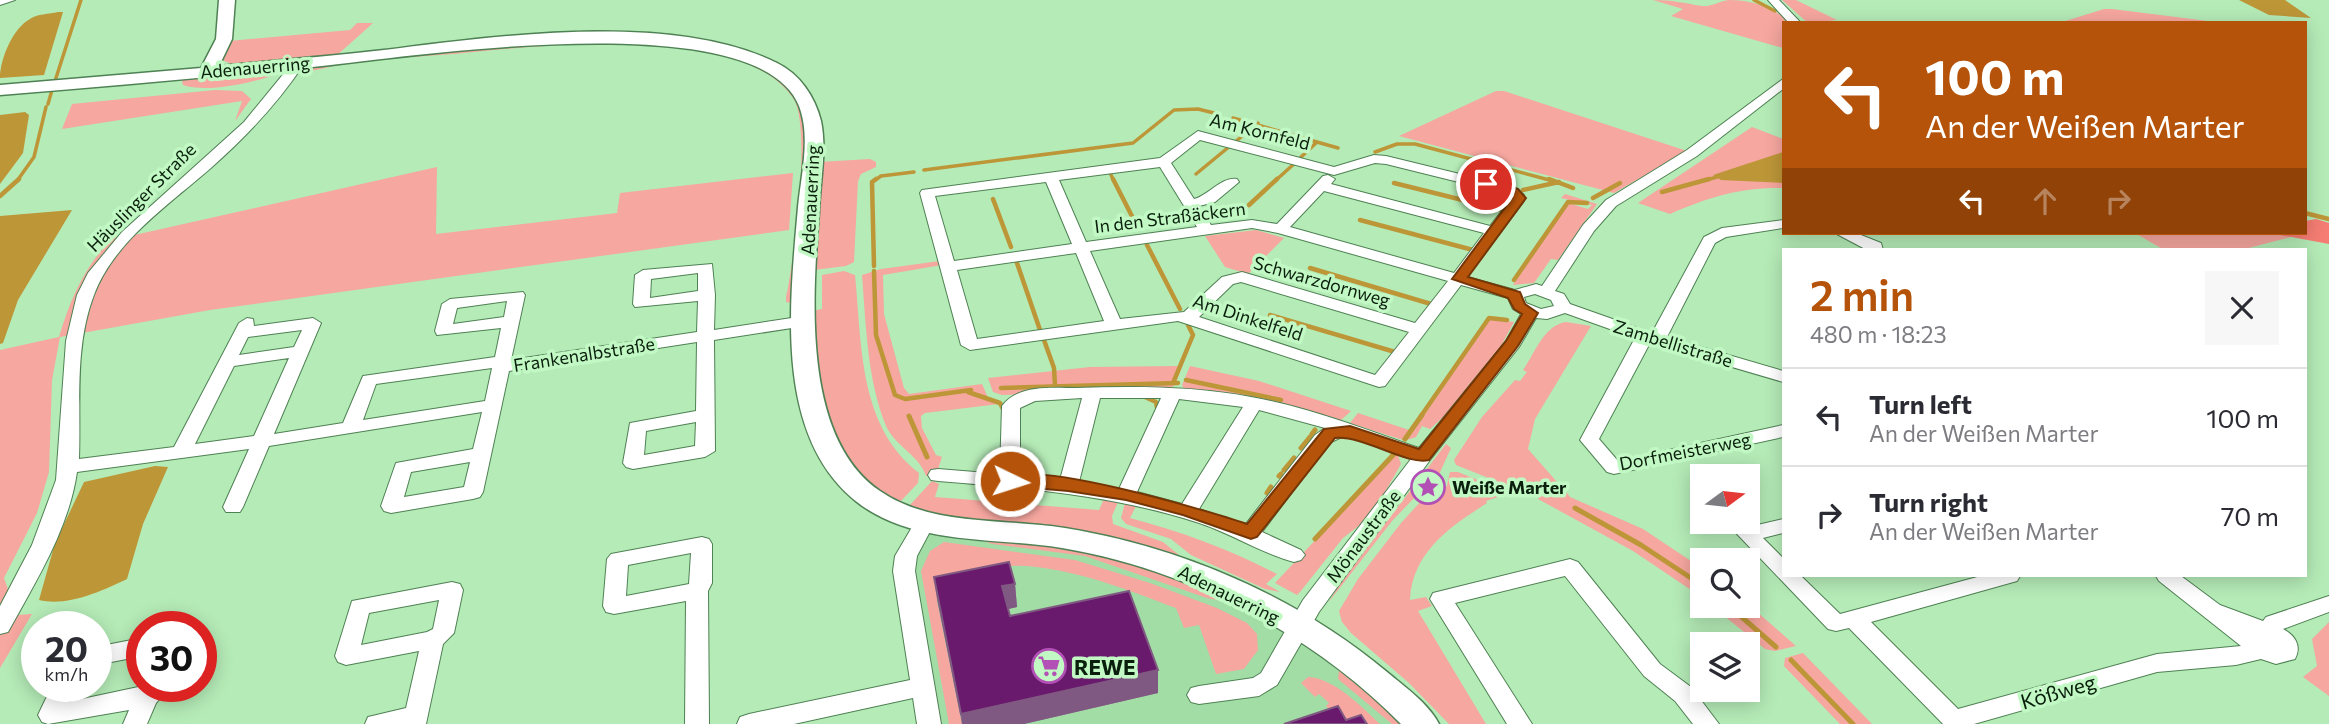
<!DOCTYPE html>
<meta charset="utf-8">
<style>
:root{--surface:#fff;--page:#f7f7f7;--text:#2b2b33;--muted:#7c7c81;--line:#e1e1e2;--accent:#b45309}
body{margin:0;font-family:Commissioner,sans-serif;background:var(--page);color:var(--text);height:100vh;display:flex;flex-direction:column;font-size:26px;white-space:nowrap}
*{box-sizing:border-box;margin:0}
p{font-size:23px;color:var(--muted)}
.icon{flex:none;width:38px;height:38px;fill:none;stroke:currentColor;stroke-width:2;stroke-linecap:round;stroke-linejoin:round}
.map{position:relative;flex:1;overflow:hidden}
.details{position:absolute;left:1782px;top:248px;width:525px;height:329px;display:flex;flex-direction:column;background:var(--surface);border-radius:0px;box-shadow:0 4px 18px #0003}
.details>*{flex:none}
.banner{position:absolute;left:1782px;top:21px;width:525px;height:214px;border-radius:0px;box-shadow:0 4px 18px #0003;background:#b45309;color:#fff;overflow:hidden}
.needle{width:46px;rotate:75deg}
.controls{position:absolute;left:1690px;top:464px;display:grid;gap:14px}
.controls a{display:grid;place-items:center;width:70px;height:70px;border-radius:0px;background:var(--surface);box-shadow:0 4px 18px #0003;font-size:35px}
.speed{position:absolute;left:21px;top:611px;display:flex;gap:14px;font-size:35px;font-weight:700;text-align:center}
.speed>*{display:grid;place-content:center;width:91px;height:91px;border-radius:50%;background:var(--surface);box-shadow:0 4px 18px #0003;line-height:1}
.speed small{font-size:18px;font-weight:400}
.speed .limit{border:10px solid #d22;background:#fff;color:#111}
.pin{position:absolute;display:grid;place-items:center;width:60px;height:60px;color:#fff;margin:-30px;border:4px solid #fff;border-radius:50%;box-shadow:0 2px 7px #0007}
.me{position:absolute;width:77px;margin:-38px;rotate:94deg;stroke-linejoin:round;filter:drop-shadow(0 0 5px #0008)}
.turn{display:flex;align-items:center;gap:24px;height:147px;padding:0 28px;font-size:32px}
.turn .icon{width:91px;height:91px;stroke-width:2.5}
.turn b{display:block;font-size:49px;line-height:60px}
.lanes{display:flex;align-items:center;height:66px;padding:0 28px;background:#0003;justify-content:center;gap:35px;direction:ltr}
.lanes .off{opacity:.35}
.round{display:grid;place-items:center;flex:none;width:74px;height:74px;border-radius:0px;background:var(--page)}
.overview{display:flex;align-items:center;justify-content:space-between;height:119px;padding:0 28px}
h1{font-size:42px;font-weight:600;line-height:52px;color:var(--accent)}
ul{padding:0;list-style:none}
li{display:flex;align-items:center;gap:21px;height:98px;padding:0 28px;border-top:2px solid var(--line)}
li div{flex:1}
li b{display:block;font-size:26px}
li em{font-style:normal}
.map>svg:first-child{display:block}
.built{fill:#a3dda6}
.green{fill:#f6a79f}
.forest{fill:#f57d73}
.water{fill:#bd9638}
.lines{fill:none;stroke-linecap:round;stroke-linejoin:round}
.stream-far2{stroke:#bd9638;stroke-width:3.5}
.stream-far1{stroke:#bd9638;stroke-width:4.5}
.stream{stroke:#bd9638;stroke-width:5}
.street-casing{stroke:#4e8153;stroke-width:2}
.secondary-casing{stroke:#4e8153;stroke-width:3}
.street{fill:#fff;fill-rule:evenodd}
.secondary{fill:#fff;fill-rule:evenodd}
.wall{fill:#8f8292}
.shaded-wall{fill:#805982}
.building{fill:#691a6c;stroke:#805982;stroke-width:2}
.route{fill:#b45309;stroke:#753606;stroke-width:2}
.labels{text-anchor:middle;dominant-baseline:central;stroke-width:7;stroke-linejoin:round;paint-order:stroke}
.street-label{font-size:18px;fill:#0a1f0c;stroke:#c1f8c4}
.poi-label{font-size:18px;font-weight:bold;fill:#0a1f0c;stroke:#c1f8c4;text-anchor:start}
.near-poi-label{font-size:21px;font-weight:bold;fill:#0a1f0c;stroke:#c1f8c4;text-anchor:start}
.near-street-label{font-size:21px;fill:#0a1f0c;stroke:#c1f8c4}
</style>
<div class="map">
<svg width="2329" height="724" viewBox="0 0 2329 724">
<rect width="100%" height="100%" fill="#b5ebb7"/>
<path class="built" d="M936,520L1104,546L1292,622L1413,724H920L913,587L916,548Z"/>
<path class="green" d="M1653,0C1672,0 1684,3 1702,6C1711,7 1720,1 1729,0C1751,0 1775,7 1790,23H1783V48L1671,16L1683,9Z
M1782,0H1796L1837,20L1808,23Z
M2104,9H2112L2208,21L2059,23Z
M357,23H373L335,57L234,65L222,60L229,41L350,30Z
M610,41L705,48L765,68L799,98L806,124L800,257L791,303L786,302V297C794,262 812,125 793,98C739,20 537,46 453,54C417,57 379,58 343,64C327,67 312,72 296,73L312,65L505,46Z
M280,69L284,72C259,81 209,94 183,85L182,81L185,77Z
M215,90L242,91L251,99L235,121L242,101L62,129L72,104Z
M1496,91H1504L1687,151L1614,193L1399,136Z
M1752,127L1783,139V188C1742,187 1708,197 1670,214L1638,203Z
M870,159L876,162V167L861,174L858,181L854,262L846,266L814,270L819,162Z
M437,167L436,234L617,213L620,193L793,173L789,230L210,310L60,337L52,380L49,472L37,513L4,578L17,615L32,614L0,668V350L59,337C72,295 83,271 112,237L139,234Z
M1565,194L1597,204L1558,260L1551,259L1534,283L1513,285L1568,203L1588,209L1592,205L1561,198Z
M1256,230L1284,238L1248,274L1225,267L1205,236Z
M2135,233H2269L2295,236L2241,250H2164Z
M940,261L942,265L883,275L884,314L904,388L909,394L982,384L989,400L999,404L925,413L921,416L922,428L936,455L942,457L936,475L926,476C920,456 895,446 886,426C867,379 866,325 862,275L881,269Z
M844,271L855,275C862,344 858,426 919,473L918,483L900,502L880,492L847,464L821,399L812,311L822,309V275Z
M1490,319L1514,322L1496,355L1451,410L1430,429L1422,426L1416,437L1407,440Z
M1566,322L1591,326L1535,419L1528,449L1557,482L1516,489L1456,465L1454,460L1482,417L1515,380L1520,381L1527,372L1523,370C1535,353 1544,325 1566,322Z
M1195,334L1175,385L1169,389L1002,395L993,392L988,378L1090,367L1178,366L1192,335Z
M1190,366L1259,381L1351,411L1339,422L1184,389L1182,385Z
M1358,413L1409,430L1403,440L1350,423Z
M1446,444L1451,448L1436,481L1415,497L1392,521L1328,603L1344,577Z
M1397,453L1401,464L1376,508L1365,521L1343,538L1300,592L1297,595L1275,583Z
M1450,472H1458L1510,493L1486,501L1487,503C1451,526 1412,552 1410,600L1426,597L1432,606L1418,611L1486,724H1449L1409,683L1351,633L1342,622L1339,611L1358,579L1401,523L1423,499L1447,486Z
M932,481L939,484L935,497L1099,510L1104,499L1118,502L1112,516L1113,524L1163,542L1179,555L1011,523L951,517L909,506Z
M1562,487L1570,497L1643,529L1703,569V598L1633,551L1538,499L1541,491Z
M1125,503L1136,506L1130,518C1182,532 1229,549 1277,574L1266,584L1280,592L1265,589L1191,555L1171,539L1126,524L1121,518Z
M978,539C1004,540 1032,540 1058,545C1118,555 1175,577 1230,603L1207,598L1085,556L992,544Z
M944,542L1075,560L1150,583L1217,608L1247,623L1257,634L1258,650L1244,669L1216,674L1199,625L1184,628L1176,608C1117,586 1027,548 965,575C955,579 945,593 937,601L962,724H949L921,571L930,551Z
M1748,604L1796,646L1775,651L1765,649L1712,606Z
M2329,622V696L2303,677L2317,666L2312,639Z
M1803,653L1872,724H1840L1784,666L1785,658Z
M1339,670L1405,724H1392L1338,679Z
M1308,677C1334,678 1362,707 1380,724H1344L1326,706L1329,703L1319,694L1315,697L1301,683Z"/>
<path class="forest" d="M2316,219L2329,223V244L2269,233H2305V221Z"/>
<path class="water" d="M2239,0H2285L2311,18L2269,15Z
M58,12H63L44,75L0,78C0,59 13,28 30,19C37,14 49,14 58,12Z
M25,112L29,115L23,153L0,184V115Z
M1783,152V183L1721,180L1713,175Z
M72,210L18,300L3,343L0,344V216Z
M155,466L168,467L143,524L127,579C102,591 67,607 39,600L55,543L84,482Z"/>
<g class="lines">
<path class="stream-far2" d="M1754,0L1775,11
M55,81L81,0
M48,104L52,90
M1233,118L1338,148
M1235,142L1258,123
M1375,152L1397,144H1415L1553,181
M1300,158L1317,142
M924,170L1133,143L1174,110L1198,109L1218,114
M1196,174L1230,146
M1111,175L1114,181
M17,181L34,157L46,107
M874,181L881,176L914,172
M1275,181L1295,163
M1703,181L1717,177"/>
<path class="stream-far1" d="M1113,179L1138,228
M1549,179L1573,188
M1394,183L1503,210
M1523,190L1559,182
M1662,192L1709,179
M0,196L19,179
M1593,198L1620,183
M993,199L1011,247
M1249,205L1277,179
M2305,213L2329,219
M1360,220L1473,250
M1147,245L1180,309
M1017,263L1040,330
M874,266L872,182L876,179
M1310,268L1431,304
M874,271L876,335L895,395L905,399L971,390
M1514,280L1568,202L1587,203
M1270,315L1395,352
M1044,340L1054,368L1055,386
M1186,380L1281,400
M1173,383L1193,335L1188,325
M1001,388L1178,383
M968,392L1000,403L1003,409
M1145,397L1156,402L1157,408
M1421,416L1489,318L1507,320"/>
<path class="stream" d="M909,416L927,457
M1312,434L1315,430
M1405,439L1422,415
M1301,448L1310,437
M1284,470L1294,458
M1279,476L1281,474
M1267,493L1271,487
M1575,508L1641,545L1703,586
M1315,539L1395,453
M1729,606L1776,647
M1791,660L1853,724"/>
<g class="street-casing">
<path id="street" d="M0,0H15L0,5Z
M1768,0H1779L1801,23H1789Z
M298,60L304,64C278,103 247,136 212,167C170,204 114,241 94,295C74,347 81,405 79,459L174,447L239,323L247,318L253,319L254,326L313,318L321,323L274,434L343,423L363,376L495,357L501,328L437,335L435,331L442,304L450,299L523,292L525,295L511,360L697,332L698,301L635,307L633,304L635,275L643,270L712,264L715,295L714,330L805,316L813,321L805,326L714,340L715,451L705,457L633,469L626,467L623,463L630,423L696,411L697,342L509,371L483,492L480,497L473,499L391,513L384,511L381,506L396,463L473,449L482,412L269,446L243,507L240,512H226L223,507L249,449L77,472C69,529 35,583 8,632L0,634V606L32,545L56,480L66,341L77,295L88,273L122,232L244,122L294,61ZM698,273V291L650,298L651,279ZM507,301L504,317L453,324L457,308ZM302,330L294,347L239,355L248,337ZM289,358L254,436L195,444L234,366ZM492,368L485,401L363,420L376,384ZM696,422L695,446L644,455L646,431ZM470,462L464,487L404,497L411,472Z
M1783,79V89L1697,156L1616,206L1594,231L1555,291L1564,294L1570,304L1652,333L1704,237L1722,228L1783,220V228L1726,237L1715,243L1667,337L1783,371V382L1650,343L1599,439L1618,461L1783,425V437L1614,474L1607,472L1580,440L1635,338L1565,313L1547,319L1536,318L1519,347L1430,460L1319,612L1277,685L1259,696L1199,704L1191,702L1187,695L1191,688L1199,686L1253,678L1261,673L1303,600L1411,459L1346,435L1329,443L1262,532L1301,550L1305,555L1301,560L1294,562C1260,553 1229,532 1196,522C1112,495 1025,488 938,481L931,480L928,475L931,470L938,469L1000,474L1002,406C1018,384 1053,388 1076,388C1135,386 1194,386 1251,397C1309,407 1364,429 1419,448L1506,341L1521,314L1513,309L1508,298L1461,285L1385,386L1379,387L1178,321L970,350L961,345L920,193L922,190L1160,158L1198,131L1334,167L1374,155L1386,156L1513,187L1524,195V201L1467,277L1515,290L1536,284L1542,286L1583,225L1606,200L1687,150ZM1200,140L1334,175L1375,163L1386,164L1503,193L1511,199L1490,226L1331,184L1335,179L1328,175L1323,176L1277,224L1252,220L1211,225L1199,206L1215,202L1239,182L1237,179C1222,176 1209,195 1194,199L1171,163ZM1160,167L1197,227L1086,242L1059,180ZM1046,182L1072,244L954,261L935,196ZM1324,191L1484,233L1454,273L1290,227ZM1252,228L1278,233L1448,281L1415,323L1242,272L1222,277L1184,312L1120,319L1090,251ZM1076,253L1104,321L977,339L957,270ZM1241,282L1409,332L1375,375L1199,317L1233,284ZM1535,294L1551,300L1554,306L1541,309L1526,303L1524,297ZM1082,398L1060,480L1020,475V408L1035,401ZM1100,398H1161L1119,489L1079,482ZM1179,399L1243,407L1182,504L1137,492ZM1259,410L1325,428L1315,435L1245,525L1199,509Z
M1835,233H1856L1881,243L1883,250H1867Z
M925,515L932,517L935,522L917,556L915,571L941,724H917L913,698L794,724H737L740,717L749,714L910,680L893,571L895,556L918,517Z
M1783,519V533L1763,538L1783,558V576H1801L1840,614L1981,576H2020L2017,581L1871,622L1958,709L2157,654L2241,646L2159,581L2156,576H2181L2220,605L2263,621L2266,617L2329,596V612L2283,629C2295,635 2302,646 2295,659L2276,664L2261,659L2236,665L2157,672L1974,724H1943L1849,628L1836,631L1828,629L1737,534L1740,529Z
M702,537L709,539L712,544V583L708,591L709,724H685L686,601L614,614L606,612L603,606L607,559L611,554ZM691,553L689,584L626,596L628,565Z
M1570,559L1578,562L1660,664L1691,687L1719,724H1693L1675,701L1644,676L1565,576L1455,603L1532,724H1507L1430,599L1433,593L1441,591Z
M452,582L460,584L463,590L454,633L443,644L426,724H365L368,717L406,708L419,651L346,665L338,662L335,656L352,601ZM439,600L433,629L427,632L361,645L369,613Z
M142,638V656L96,665V647Z
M52,686H76L68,702L143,686H171L156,703L147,724H123L129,710L48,724L42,722L38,715Z"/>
</g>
<g class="secondary-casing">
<path id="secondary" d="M219,0H235L232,39L219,66C274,61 329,56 384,50C498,36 672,11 777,63C800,74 815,97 821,121C827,150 820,182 819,212C813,295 801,437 880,491C932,527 1005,518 1065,528C1181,547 1296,596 1387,672C1405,687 1428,703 1439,724H1401C1312,633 1187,569 1062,548C996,537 913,546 857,502C773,436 790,301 798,207C801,175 811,137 799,106C757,0 397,59 303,68C202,78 101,87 0,95V85L201,68L216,39Z"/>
</g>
<use href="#street" class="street"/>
<use href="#secondary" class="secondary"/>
</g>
<path class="wall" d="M934,577L1015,584L1017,607L1008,609L1010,616L1158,693L1024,724H962L937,600Z"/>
<path class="shaded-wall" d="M1015,584L1017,607L1004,610L1002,586Z
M1158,670V693L1024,724H962L961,714Z"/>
<path class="building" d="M1009,562L1015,584L1002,586L1010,616L1129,591L1158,670L961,714L934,577Z
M1338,706L1346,720L1361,715L1367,724H1284Z"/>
<path class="route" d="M1486,180L1518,189L1526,198L1468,277L1520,292L1525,304L1538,313L1518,346L1429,460C1407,466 1364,435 1335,438L1257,537L1251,539L1183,515L1126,500L1068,491L1010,486L1001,481C1020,454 1215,513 1247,524L1324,429L1350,426L1419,449L1506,341L1522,314L1514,309L1508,298L1452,279L1512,198L1481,187V182Z"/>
<defs>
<g id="sight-ring" transform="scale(1.75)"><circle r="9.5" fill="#c1f8c4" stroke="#b350b6" stroke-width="1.5"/><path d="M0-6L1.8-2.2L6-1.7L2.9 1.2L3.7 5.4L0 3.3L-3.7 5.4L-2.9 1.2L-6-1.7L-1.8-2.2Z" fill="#b350b6"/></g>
<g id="supermarket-ring" transform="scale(1.75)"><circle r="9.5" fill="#c1f8c4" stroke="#b350b6" stroke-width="1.5"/><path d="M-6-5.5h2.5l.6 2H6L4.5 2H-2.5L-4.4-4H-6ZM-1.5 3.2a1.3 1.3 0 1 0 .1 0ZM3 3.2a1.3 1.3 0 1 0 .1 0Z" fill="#b350b6"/></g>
</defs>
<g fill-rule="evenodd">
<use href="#sight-ring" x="1428" y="487"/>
<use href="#supermarket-ring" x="1049" y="666"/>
</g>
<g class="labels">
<g class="street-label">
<text transform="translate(255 67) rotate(-5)">Adenauerring</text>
<text transform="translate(1260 131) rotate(14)">Am Kornfeld</text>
<text transform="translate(141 197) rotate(-45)">Häuslinger Straße</text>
<text transform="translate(810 200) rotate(-87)">Adenauerring</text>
<text transform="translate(1170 217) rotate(-7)">In den Straßäckern</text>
<text transform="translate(1322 281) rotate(16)">Schwarzdornweg</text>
<text transform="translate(1248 317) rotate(18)">Am Dinkelfeld</text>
<text transform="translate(1673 343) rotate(17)">Zambellistraße</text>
<text transform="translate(584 354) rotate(-9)">Frankenalbstraße</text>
<text transform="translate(1685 451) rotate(-11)">Dorfmeisterweg</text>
<text transform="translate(1363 536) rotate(-53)">Mönaustraße</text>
<text transform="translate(1229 594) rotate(26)">Adenauerring</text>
</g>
<g class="poi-label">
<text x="1452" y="487">Weiße Marter</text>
</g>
<g class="near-poi-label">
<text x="1074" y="666">REWE</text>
</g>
<g class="near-street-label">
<text transform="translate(2058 691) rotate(-16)">Kößweg</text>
</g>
</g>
</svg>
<div class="controls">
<a><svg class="needle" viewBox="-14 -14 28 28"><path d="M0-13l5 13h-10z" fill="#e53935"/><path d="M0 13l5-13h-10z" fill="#7c7c81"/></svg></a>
<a><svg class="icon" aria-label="search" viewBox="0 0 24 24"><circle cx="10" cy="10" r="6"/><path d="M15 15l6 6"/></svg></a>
<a><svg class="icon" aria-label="layers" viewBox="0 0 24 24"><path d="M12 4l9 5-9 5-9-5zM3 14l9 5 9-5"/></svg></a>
</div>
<div class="speed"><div>20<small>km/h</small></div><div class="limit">30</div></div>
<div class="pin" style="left:1486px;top:184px;background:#d93025"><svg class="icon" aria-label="arrive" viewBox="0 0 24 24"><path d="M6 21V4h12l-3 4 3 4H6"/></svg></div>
<svg class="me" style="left:1010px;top:481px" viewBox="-20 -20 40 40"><circle r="17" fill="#b45309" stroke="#fff" stroke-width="3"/><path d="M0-11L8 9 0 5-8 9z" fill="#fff"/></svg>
<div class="banner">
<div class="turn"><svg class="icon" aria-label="left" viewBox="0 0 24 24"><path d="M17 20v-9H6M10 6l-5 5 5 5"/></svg><div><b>100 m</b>An der Weißen Marter</div></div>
<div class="lanes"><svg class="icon" aria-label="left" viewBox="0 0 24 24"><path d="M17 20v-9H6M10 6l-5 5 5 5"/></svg><svg class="icon off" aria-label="ahead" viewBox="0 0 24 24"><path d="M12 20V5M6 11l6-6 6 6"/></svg><svg class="icon off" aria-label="right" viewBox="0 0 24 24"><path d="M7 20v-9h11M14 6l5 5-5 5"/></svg></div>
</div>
<section class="details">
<div class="overview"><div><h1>2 min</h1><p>480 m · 18:23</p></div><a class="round"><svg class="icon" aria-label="close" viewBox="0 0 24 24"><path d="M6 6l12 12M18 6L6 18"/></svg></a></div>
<ul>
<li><svg class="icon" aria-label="left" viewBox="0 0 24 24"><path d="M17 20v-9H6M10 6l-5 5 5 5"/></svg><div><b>Turn left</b><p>An der Weißen Marter</p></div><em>100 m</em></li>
<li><svg class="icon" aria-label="right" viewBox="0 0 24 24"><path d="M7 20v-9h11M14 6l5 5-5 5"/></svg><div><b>Turn right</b><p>An der Weißen Marter</p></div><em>70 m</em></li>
</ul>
</section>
</div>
